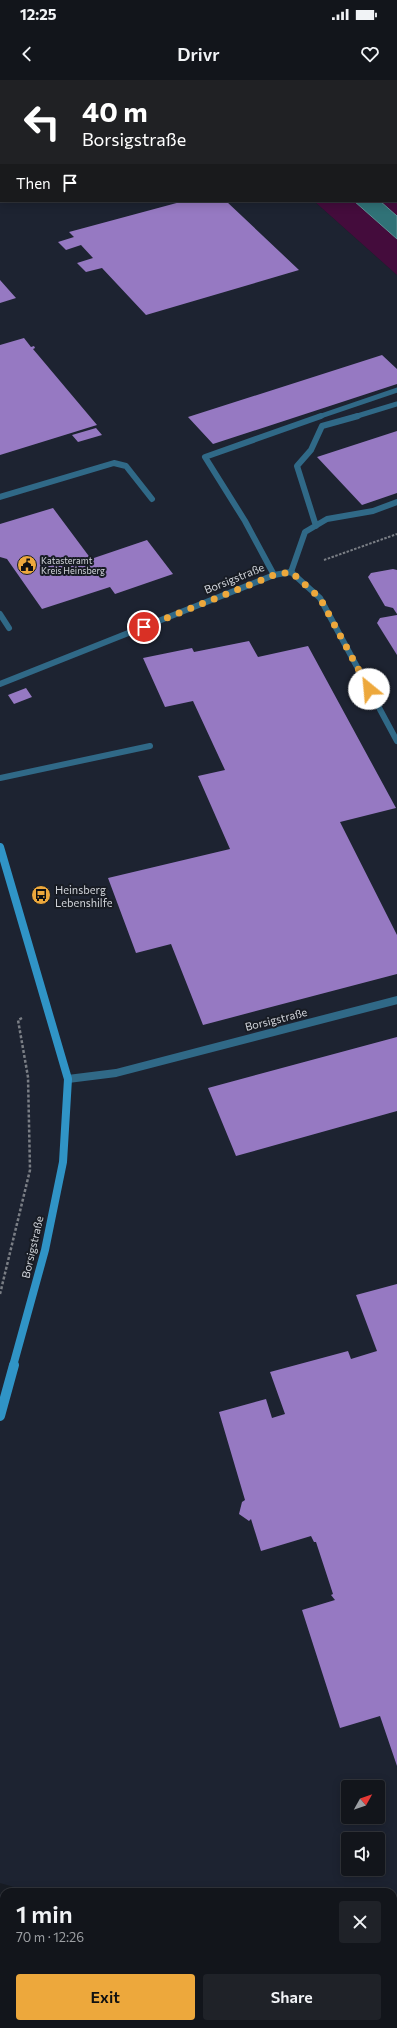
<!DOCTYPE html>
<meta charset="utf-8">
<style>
:root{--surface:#12151b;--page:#1f2228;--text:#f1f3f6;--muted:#9c9fa3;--line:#31343a;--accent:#eda83c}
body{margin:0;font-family:Commissioner,sans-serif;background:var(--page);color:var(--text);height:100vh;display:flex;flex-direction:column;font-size:15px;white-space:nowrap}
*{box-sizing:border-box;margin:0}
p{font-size:13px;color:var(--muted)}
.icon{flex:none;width:22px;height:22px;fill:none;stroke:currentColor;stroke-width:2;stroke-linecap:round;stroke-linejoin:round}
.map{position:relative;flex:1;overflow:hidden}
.sheet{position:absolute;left:0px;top:1808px;width:397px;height:140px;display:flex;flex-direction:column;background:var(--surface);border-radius:12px 12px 0 0;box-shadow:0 2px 10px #0003,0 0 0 1px var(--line)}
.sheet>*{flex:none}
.hud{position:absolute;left:0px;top:0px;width:397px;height:122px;box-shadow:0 2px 10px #0003,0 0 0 1px var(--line);background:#202124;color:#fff;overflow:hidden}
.needle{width:26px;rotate:50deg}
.controls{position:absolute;left:341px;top:1700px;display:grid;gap:8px}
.controls a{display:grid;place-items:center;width:44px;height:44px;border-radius:4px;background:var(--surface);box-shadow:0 2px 10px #0003,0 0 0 1px var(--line);font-size:20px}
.pin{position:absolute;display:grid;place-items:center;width:34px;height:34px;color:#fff;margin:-17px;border:2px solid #fff;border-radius:50%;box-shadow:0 1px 4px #0007}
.me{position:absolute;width:44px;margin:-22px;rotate:332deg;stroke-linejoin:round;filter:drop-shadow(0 0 3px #0008)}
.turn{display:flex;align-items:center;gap:14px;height:84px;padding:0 16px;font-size:18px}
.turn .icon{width:52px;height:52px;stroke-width:2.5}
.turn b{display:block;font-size:28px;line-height:34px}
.then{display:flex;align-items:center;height:38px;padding:0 16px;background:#0003;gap:8px;font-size:15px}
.round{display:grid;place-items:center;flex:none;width:42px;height:42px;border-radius:4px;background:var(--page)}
.head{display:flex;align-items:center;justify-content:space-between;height:68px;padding:0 16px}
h1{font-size:24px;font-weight:600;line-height:30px}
.cta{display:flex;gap:8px;margin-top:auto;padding:8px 16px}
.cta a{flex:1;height:46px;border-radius:4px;background:var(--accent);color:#111;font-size:16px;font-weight:600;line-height:46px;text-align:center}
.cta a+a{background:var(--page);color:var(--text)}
.status{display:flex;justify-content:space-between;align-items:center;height:28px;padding:0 20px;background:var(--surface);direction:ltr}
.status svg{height:11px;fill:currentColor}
header{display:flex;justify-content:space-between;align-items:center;height:52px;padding:0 16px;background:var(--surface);font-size:18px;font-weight:600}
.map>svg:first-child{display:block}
.built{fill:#1d2331;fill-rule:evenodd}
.green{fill:#440c3c}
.water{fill:#307277;stroke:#608f95}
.building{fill:#9679c2}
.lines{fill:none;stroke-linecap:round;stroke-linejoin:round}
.path-far1{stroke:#7a7e85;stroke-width:2;stroke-dasharray:2.5 1.5;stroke-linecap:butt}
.path{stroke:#7a7e85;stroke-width:2.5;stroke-dasharray:3 2;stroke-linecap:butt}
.lane-far1{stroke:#306987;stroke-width:5}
.lane{stroke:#306987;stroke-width:6}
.street-far1{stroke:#306987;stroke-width:6}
.street{stroke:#306987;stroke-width:8}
.secondary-far1{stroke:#3094c6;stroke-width:8}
.secondary{stroke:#3094c6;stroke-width:10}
.route{stroke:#eda83c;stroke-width:7;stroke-dasharray:0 12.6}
.labels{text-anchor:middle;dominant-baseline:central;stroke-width:4;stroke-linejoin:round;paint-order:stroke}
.far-poi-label{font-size:9px;fill:#d1d4da;stroke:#181c24;text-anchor:start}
.street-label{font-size:11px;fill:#d1d4da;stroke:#181c24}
.poi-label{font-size:11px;fill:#d1d4da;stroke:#181c24;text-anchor:start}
</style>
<div class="status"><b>12:25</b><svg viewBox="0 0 49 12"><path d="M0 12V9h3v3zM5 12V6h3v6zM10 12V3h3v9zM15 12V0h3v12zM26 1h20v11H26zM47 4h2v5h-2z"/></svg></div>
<header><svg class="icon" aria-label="back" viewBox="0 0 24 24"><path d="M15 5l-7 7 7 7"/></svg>Drivr<svg class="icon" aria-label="heart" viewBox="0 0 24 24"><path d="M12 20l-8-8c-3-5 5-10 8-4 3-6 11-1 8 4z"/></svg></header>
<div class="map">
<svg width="397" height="1948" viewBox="0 0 397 1948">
<rect width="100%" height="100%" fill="#181c24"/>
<path class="built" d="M0,0L198,1H1V121H314L397,195V1948H384L373,1944H393V1812H31L0,1803ZM348,1707H378V1737H348ZM348,1759H378V1789H348Z"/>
<path class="green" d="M396,101L397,102V136L380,121H396Z
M314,121H354L397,159V195Z"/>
<path class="water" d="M354,121H380L397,136V159Z"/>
<path class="building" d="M184,121H226L299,190L146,235L102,188L86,192L77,183L93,178L81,165L66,170L58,162L74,157L69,152Z
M0,200L16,218L0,223Z
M24,258L31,267L34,266L35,268L33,269L97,345L0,375V265Z
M382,275L397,289V304L213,364L188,337Z
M96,348L102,355L78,362L72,355Z
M397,351V413L362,425L317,377Z
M53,428L91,479L147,460L173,494L115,514L110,507L42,529L7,479L0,477V444Z
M393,489L397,490V534L393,528L385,526L368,497L371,493Z
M397,535V575L377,543L380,538Z
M249,561L258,577L308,566L396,728L340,742L397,855V894L203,945L171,864L136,873L108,798L230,769L198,696L225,690L193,621L165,627L143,578L192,568L194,572Z
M26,608L32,617L14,624L8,615Z
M397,957V1031L236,1076L208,1008Z
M397,1204V1686L380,1636L340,1648L302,1530L335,1520L331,1515L333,1514L316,1462H314L311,1456L261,1471L251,1439L249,1441L239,1434L242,1422L245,1420L219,1332L266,1319L272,1338L285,1334L270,1292L348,1271L351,1279L377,1271L356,1215Z"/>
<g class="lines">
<path class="path-far1" d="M324,480L397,454"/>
<path class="path" d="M0,1214L30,1090L28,997L18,940L22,938"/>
<path class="lane-far1" d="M318,337L397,310
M354,337L397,324"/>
<path class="lane" d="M0,417L114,383L126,386L152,419
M316,446L297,386L311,370L322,346L358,336
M291,492L305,452L327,439L373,431L397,422
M274,495L245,441L205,377L321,336
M0,534L9,548
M0,698L150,666"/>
<path class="street-far1" d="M0,604L274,495L291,492L320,518L397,661"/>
<path class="street" d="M68,999L116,993L397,920"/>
<path class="secondary-far1" d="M0,767L68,999L63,1082L45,1170L13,1286"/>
<path class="secondary" d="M0,1336L14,1285"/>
</g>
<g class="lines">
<path class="route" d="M144,547L274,495L291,492L320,518L369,609"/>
</g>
<defs>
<g id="civic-disc" transform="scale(1)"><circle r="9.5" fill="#eda83c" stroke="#181c24"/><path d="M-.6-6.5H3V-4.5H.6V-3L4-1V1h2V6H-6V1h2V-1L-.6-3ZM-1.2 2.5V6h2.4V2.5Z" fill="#111"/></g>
<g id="bus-disc" transform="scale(1)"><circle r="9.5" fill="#eda83c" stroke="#181c24"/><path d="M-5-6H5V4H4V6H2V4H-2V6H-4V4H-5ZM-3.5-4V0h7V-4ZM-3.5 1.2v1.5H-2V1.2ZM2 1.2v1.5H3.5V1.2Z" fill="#111"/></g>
</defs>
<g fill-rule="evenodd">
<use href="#civic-disc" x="27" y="485"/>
<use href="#bus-disc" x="41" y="815"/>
</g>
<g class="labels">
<g class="far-poi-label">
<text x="41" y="480">Katasteramt<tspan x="41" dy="10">Kreis Heinsberg</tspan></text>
</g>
<g class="street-label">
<text transform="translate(234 498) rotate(-22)">Borsigstraße</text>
<text transform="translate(276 939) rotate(-14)">Borsigstraße</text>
<text transform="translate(32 1167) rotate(-77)">Borsigstraße</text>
</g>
<g class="poi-label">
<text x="55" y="809">Heinsberg<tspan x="55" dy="13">Lebenshilfe</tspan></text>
</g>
</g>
</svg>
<div class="controls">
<a><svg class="needle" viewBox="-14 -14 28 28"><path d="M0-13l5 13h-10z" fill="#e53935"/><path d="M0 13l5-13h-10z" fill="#9c9fa3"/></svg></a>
<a><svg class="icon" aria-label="sound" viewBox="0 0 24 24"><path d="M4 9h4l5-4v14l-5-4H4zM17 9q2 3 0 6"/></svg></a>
</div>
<div class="pin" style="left:144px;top:547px;background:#d93025"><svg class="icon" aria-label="arrive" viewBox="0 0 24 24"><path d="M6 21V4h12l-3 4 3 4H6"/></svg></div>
<svg class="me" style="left:369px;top:609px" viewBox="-20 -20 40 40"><circle r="19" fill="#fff"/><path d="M0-13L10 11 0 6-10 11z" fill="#eda83c"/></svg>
<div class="hud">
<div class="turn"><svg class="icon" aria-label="left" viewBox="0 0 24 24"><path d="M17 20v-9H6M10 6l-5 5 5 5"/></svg><div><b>40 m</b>Borsigstraße</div></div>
<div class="then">Then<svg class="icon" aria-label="arrive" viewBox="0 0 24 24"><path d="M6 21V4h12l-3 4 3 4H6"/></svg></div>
</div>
<section class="sheet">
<div class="head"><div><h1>1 min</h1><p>70 m · 12:26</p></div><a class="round"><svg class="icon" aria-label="close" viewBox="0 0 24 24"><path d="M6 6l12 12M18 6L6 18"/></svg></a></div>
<div class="cta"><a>Exit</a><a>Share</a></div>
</section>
</div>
